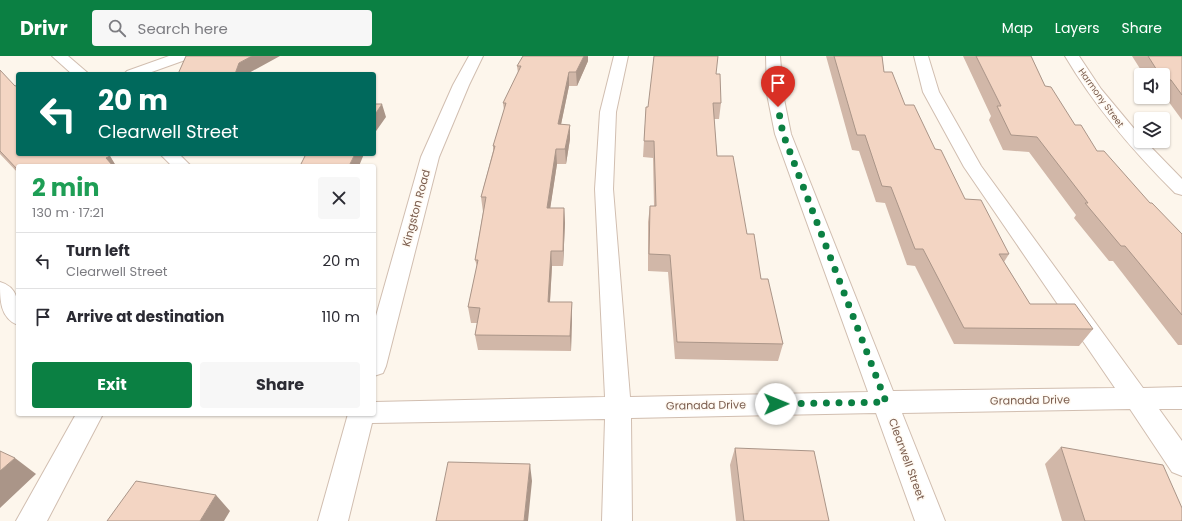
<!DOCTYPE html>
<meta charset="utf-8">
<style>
:root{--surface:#fff;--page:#f7f7f7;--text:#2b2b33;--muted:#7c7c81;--line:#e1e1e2;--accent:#0b8043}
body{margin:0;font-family:Poppins,sans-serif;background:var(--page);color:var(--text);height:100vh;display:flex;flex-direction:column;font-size:15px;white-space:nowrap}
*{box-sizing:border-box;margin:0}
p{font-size:13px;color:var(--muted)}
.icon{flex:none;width:22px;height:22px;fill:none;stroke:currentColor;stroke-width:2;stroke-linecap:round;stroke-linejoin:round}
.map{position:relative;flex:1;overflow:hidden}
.drawer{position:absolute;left:16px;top:108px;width:360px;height:252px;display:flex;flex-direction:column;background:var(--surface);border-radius:4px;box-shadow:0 1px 3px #0004}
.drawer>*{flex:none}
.banner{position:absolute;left:16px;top:16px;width:360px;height:84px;border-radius:4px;box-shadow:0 1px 3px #0004;background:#00695c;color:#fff;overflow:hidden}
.tools{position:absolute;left:1134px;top:12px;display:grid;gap:8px}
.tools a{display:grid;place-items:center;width:36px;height:36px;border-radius:4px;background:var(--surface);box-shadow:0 1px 3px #0004;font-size:20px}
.pin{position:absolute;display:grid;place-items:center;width:34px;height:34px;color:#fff;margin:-41px -17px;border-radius:50% 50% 50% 0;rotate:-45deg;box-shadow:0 0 4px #0007}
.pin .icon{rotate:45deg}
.me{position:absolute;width:44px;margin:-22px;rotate:89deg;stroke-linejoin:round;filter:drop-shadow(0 0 3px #0008)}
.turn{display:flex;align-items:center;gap:14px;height:84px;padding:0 16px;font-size:18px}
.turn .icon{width:52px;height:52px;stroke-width:2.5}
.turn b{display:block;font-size:28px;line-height:34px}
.round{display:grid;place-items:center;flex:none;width:42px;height:42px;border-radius:4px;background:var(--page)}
.summary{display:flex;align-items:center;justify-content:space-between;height:68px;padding:0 16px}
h1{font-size:24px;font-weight:700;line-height:30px;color:#1e9e55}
.primary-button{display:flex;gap:8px;margin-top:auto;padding:8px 16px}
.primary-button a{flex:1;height:46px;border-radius:4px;background:var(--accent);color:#fff;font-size:16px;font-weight:700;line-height:46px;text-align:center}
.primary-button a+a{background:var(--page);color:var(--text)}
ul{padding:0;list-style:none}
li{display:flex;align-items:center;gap:12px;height:56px;padding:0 16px;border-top:1px solid var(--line)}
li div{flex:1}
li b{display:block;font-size:15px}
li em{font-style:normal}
header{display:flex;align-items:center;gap:24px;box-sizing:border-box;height:56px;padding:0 20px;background:var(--accent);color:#fff}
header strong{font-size:19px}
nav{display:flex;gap:22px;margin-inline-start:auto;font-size:14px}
.search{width:280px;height:36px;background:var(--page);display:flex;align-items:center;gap:10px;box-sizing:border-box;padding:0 14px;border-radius:4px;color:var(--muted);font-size:15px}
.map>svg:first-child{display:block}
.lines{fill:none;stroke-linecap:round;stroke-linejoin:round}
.minor-casing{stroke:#d1beb0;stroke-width:2}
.minor{fill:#fff;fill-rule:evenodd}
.wall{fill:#d1b7a8}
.shaded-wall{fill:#aa9588}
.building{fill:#f3d5c3;stroke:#aa9588}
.route{stroke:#0b8043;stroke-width:7;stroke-dasharray:0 12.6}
.labels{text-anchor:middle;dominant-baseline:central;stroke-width:3;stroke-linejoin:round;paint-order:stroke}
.far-street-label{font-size:9px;fill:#7a5c4d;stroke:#fffaf3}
.street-label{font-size:11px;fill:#7a5c4d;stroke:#fffaf3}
</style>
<header>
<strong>Drivr</strong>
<div class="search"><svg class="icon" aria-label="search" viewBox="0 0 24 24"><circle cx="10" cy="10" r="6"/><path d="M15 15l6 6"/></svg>Search here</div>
<nav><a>Map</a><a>Layers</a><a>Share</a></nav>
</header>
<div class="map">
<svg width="1182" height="465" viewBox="0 0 1182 465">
<rect width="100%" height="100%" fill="#fdf6ec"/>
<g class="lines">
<g class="minor-casing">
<path id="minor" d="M52,0H68L89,18H72Z
M169,0H190L188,3L146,18H124L127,15Z
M469,0H483L469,29L439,101L386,310L383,317L374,320V267L421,101L453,29Z
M614,0H628L616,56L613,133L630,341L868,336L775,78L767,38L766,0H780L783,38L791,78L893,335L1115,332L964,111L923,36L914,0H928L939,36L981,110L1143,332L1182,331V353H1159L1182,385V420L1172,416L1130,353L902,357L945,465H915L876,357L631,362L632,465H602L605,363L372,367L348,465H318L348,358H374V346L605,341L595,133L600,56Z
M1065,0H1079L1101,33L1141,81V85H1145L1182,123V139L1175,137C1133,95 1095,51 1065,0Z
M160,98H179L191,110H172Z
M0,226C21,232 18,251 18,269C0,262 0,244 0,226Z
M76,358H103L47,465H16Z"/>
</g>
<use href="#minor" class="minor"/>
</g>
<path class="wall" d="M826,0H882L884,16L905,49L935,93L965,143L1009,198L1004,206L1030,248L1093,273L1079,290L954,288L915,210L907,209L885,147L876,146L859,95L852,94Z
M963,0H1031L1045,30L1075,69L1097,95L1182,178V289H1178L1113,205H1109L1074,162L1076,159L1029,96L1003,94L989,64L991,60Z
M1132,0H1182V64L1163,38V19H1144Z
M588,5L577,30H569L561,68L570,83L566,108H557L550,152H564L565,167L563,210H552L550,246H572V261L571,295L478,294L475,279L477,267H471L468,251L477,210L475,204L483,156L481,141L493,95V90L504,54L503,47L518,17L517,10Z
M0,14L18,98L110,100L116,110H18V117L0,98Z
M716,18L721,47L719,63H714L717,100L747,178L761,223L783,288L778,305L675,303L668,216L648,215V166L650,150H654L653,102L643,101L646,51H648Z
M1061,391L1182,465H1062L1045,408Z
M735,392L829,465H736L730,409Z"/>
<path class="shaded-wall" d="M252,0H280L247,18H235L239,7Z
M584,0H588V5L577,30L576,16Z
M569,16V30L558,83V68Z
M382,48L386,61L374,78V60Z
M570,69V83L566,108L565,93Z
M556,93L557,108L548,167L547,152Z
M355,98H364L359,110H349Z
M110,100L116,110H111L106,102Z
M564,152L565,167L563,210V195Z
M551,195L552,210L549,261L548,246Z
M572,246V261L571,295L570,280Z
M15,402L36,418L0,452V415Z
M530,408L532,425L528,465H524Z
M216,439L230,455L224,465H200Z"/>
<path class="building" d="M186,0H252L239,7L235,18H178Z
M523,0H584L576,16H569L558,68L570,69L565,93H556L547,152H564L563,195H551L548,246H572L570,280L475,279L480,252L468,251L478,204H475L486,141H481L495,90H493L506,47H503L521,10H517Z
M654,0H718L716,18H720L721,47H713L717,100H733L747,178H754L761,223H768L783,288L677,286L670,199L649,198L650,150H656L654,85H644L646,51H648Z
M834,0H882L884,16H892L905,49H914L935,93L941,94L965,143L981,144L1009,198H999L1030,248H1075L1093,273L964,272L923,193H915L891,131L882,130L865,79H857Z
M976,0H1031L1045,30L1051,31L1075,69H1081L1097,95H1104L1150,147H1152L1182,178V259L1125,190H1121L1085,147H1088L1037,81L1011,79L997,50H1001Z
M1148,0H1182V39L1171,24L1163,23V19H1160Z
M0,14L15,30L18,29V98H107L110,100L106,102L113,110H18V114L0,95Z
M374,48H382L374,60Z
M306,98H355L349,110H300Z
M1061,391L1163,409L1182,452V465H1085Z
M735,392L814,395L829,465H744Z
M0,395L15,402L0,415Z
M448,406L530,408L524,465H436Z
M136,425L216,439L200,465H107Z"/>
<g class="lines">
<path class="route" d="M776,348L886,346L783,78L778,51"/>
</g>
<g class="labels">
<g class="far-street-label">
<text transform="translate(1101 42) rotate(54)">Harmony Street</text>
</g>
<g class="street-label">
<text transform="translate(416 152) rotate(-75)">Kingston Road</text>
<text transform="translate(1030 344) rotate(-1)">Granada Drive</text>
<text transform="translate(706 349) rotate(-1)">Granada Drive</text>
<text transform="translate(907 403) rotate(70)">Clearwell Street</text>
</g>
</g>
</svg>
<div class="tools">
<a><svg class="icon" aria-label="sound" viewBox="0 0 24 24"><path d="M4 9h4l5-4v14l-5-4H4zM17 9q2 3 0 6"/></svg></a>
<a><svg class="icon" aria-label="layers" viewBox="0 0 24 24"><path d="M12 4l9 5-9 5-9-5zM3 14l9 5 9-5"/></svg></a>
</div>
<div class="pin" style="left:778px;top:51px;background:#d93025"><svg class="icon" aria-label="arrive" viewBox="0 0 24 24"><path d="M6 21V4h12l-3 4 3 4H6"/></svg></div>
<svg class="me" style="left:776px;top:348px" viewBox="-20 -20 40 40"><circle r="19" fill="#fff"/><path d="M0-13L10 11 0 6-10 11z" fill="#0b8043"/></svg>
<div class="banner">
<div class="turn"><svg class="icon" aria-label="left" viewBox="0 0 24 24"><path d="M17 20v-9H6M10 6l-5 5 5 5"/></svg><div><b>20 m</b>Clearwell Street</div></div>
</div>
<section class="drawer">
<div class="summary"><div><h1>2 min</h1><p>130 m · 17:21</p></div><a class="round"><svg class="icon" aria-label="close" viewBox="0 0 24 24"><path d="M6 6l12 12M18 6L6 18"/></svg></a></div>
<ul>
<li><svg class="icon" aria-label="left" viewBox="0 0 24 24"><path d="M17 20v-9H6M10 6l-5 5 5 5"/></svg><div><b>Turn left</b><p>Clearwell Street</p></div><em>20 m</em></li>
<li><svg class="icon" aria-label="arrive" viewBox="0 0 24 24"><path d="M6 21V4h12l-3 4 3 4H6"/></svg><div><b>Arrive at destination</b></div><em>110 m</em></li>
</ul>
<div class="primary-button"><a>Exit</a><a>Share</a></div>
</section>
</div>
